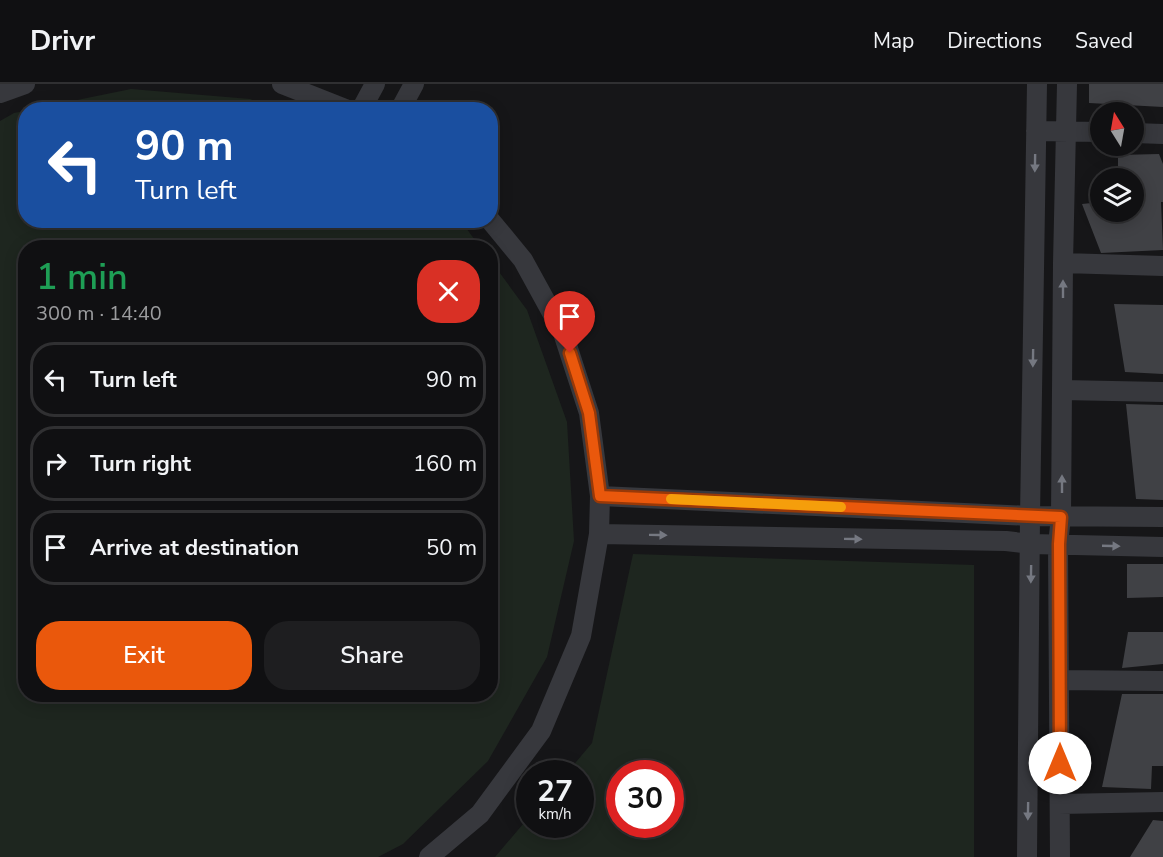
<!DOCTYPE html>
<meta charset="utf-8">
<style>
:root{--surface:#101012;--page:#1e1e20;--text:#f1f3f6;--muted:#9c9d9f;--line:#303032;--accent:#ea580c}
body{margin:0;font-family:"Nunito Sans",sans-serif;background:var(--page);color:var(--text);height:100vh;display:flex;flex-direction:column;font-size:22px;white-space:nowrap}
*{box-sizing:border-box;margin:0}
p{font-size:20px;color:var(--muted)}
.icon{flex:none;width:33px;height:33px;fill:none;stroke:currentColor;stroke-width:2;stroke-linecap:round;stroke-linejoin:round}
.map{position:relative;flex:1;overflow:hidden}
.side{position:absolute;left:18px;top:156px;width:480px;height:462px;display:flex;flex-direction:column;background:var(--surface);border-radius:24px;box-shadow:0 3px 15px #0003,0 0 0 2px var(--line)}
.side>*{flex:none}
.guide{position:absolute;left:18px;top:18px;width:480px;height:126px;border-radius:24px;box-shadow:0 3px 15px #0003,0 0 0 2px var(--line);background:#1a4fa0;color:#fff;overflow:hidden}
.needle{width:39px;rotate:349deg}
.tools{position:absolute;left:1090px;top:18px;display:grid;gap:12px}
.tools a{display:grid;place-items:center;width:54px;height:54px;border-radius:50%;background:var(--surface);box-shadow:0 3px 15px #0003,0 0 0 2px var(--line);font-size:30px}
.speed{position:absolute;left:516px;top:676px;display:flex;gap:12px;font-size:30px;font-weight:700;text-align:center}
.speed>*{display:grid;place-content:center;width:78px;height:78px;border-radius:50%;background:var(--surface);box-shadow:0 3px 15px #0003,0 0 0 2px var(--line);line-height:1}
.speed small{font-size:15px;font-weight:400}
.speed .limit{border:9px solid #d22;background:#fff;color:#111}
.pin{position:absolute;display:grid;place-items:center;width:51px;height:51px;color:#fff;margin:-62px -26px;border-radius:50% 50% 50% 0;rotate:-45deg;box-shadow:0 0 6px #0007}
.pin .icon{rotate:45deg}
.me{position:absolute;width:66px;margin:-33px;rotate:0deg;stroke-linejoin:round;filter:drop-shadow(0 0 4px #0008)}
.turn{display:flex;align-items:center;gap:21px;height:126px;padding:0 18px;font-size:27px}
.turn .icon{width:78px;height:78px;stroke-width:2.5}
.turn b{display:block;font-size:42px;line-height:51px}
.round{display:grid;place-items:center;flex:none;width:63px;height:63px;border-radius:24px;background:var(--page)}
.overview{display:flex;align-items:center;justify-content:space-between;height:102px;padding:0 18px}
h1{font-size:36px;font-weight:600;line-height:45px;color:#1e9e55}
.cta{display:flex;gap:12px;margin-top:auto;padding:12px 18px}
.cta a{flex:1;height:69px;border-radius:24px;background:var(--accent);color:#fff;font-size:24px;font-weight:600;line-height:69px;text-align:center}
.cta a+a{background:var(--page);color:var(--text)}
ul{padding:0;list-style:none}
li{display:flex;align-items:center;gap:18px;height:75px;margin:0 12px 9px;padding:0 6px;border:3px solid var(--line);border-radius:24px}
li div{flex:1}
li b{display:block;font-size:22px}
li em{font-style:normal}
header{display:flex;align-items:center;gap:36px;box-sizing:border-box;height:84px;padding:0 30px;background:var(--surface);border-bottom:2px solid var(--line)}
header strong{font-size:28px}
nav{display:flex;gap:33px;margin-inline-start:auto;font-size:21px}
.map>svg:first-child{display:block}
.green{fill:#1e261f;fill-rule:evenodd}
.building{fill:#404145}
.lines{fill:none;stroke-linecap:round;stroke-linejoin:round}
.minor{stroke:#37383d;stroke-width:20}
.oneway{fill:#757881}
.route-casing{stroke:#983908;stroke-width:15}
.route{stroke:#ea580c;stroke-width:10}
.slow{stroke:#f59e0b;stroke-width:10}
</style>
<header>
<strong>Drivr</strong>
<nav><a>Map</a><a>Directions</a><a>Saved</a></nav>
</header>
<div class="map">
<svg width="1163" height="773" viewBox="0 0 1163 773">
<rect width="100%" height="100%" fill="#161618"/>
<path class="green" d="M131,5L250,15L277,25H33Z
M25,27L26,136L461,137L480,163L26,164V610H490L491,177L527,226L567,338L574,457L547,573L488,677L403,760L378,773H0V37L14,29Z
M633,470L974,481V773H495L529,733L530,741H580V690H566L592,659ZM620,690H670V741H620Z"/>
<path class="building" d="M1089,0H1163V23L1089,19Z
M1159,70L1163,80V118H1161L1163,166L1101,169L1082,120L1101,118V128H1134V94H1118V71Z
M1114,220L1163,221V290L1125,288Z
M1126,320L1163,321V416L1136,415Z
M1127,480H1163V513L1127,514Z
M1128,548H1163V580L1122,584Z
M1122,610H1163V682H1152L1151,705L1102,703Z
M1153,736L1163,737V773H1130Z"/>
<g class="lines">
<path class="minor" d="M282,0L348,26
M0,9L25,0
M361,26L375,0
M400,26L414,0
M1036,47L1101,48
M1134,49L1163,50
M1063,179L1163,182
M1062,306L1163,308
M600,412L1030,432L1163,433
M599,450L1006,457L1031,460L1163,463
M1059,596L1163,597
M1060,720L1163,718
M429,773L480,730L541,647L581,552L599,450L600,412L589,329L563,249L523,176L490,136
M1027,773L1030,432L1037,0
M1060,773L1058,460L1061,433L1063,179L1067,0"/>
</g>
<defs><path id="oneway-solid" d="M-6-.8H1V-3.2L6.5 0L1 3.2V.8H-6Z" transform="scale(1.5)"/></defs>
<g class="oneway">
<use href="#oneway-solid" transform="translate(1035 79) rotate(91)"/>
<use href="#oneway-solid" transform="translate(1063 205) rotate(-90)"/>
<use href="#oneway-solid" transform="translate(1033 274) rotate(91)"/>
<use href="#oneway-solid" transform="translate(1062 400) rotate(-90)"/>
<use href="#oneway-solid" transform="translate(658 451) rotate(1)"/>
<use href="#oneway-solid" transform="translate(853 455) rotate(1)"/>
<use href="#oneway-solid" transform="translate(1111 462) rotate(2)"/>
<use href="#oneway-solid" transform="translate(1031 490) rotate(91)"/>
<use href="#oneway-solid" transform="translate(1028 727) rotate(91)"/>
</g>
<g class="lines">
<g class="route-casing">
<path id="route" d="M570,269L589,329L600,412L1061,433L1059,460L1060,679"/>
</g>
<use href="#route" class="route"/>
<path class="slow" d="M671,415L841,423"/>
</g>
</svg>
<div class="tools">
<a><svg class="needle" viewBox="-14 -14 28 28"><path d="M0-13l5 13h-10z" fill="#e53935"/><path d="M0 13l5-13h-10z" fill="#9c9d9f"/></svg></a>
<a><svg class="icon" aria-label="layers" viewBox="0 0 24 24"><path d="M12 4l9 5-9 5-9-5zM3 14l9 5 9-5"/></svg></a>
</div>
<div class="speed"><div>27<small>km/h</small></div><div class="limit">30</div></div>
<div class="pin" style="left:570px;top:269px;background:#d93025"><svg class="icon" aria-label="arrive" viewBox="0 0 24 24"><path d="M6 21V4h12l-3 4 3 4H6"/></svg></div>
<svg class="me" style="left:1060px;top:679px" viewBox="-20 -20 40 40"><circle r="19" fill="#fff"/><path d="M0-13L10 11 0 6-10 11z" fill="#ea580c"/></svg>
<div class="guide">
<div class="turn"><svg class="icon" aria-label="left" viewBox="0 0 24 24"><path d="M17 20v-9H6M10 6l-5 5 5 5"/></svg><div><b>90 m</b>Turn left</div></div>
</div>
<section class="side">
<div class="overview"><div><h1>1 min</h1><p>300 m · 14:40</p></div><a class="round" style="background:#d93025;color:#fff"><svg class="icon" aria-label="close" viewBox="0 0 24 24"><path d="M6 6l12 12M18 6L6 18"/></svg></a></div>
<ul>
<li><svg class="icon" aria-label="left" viewBox="0 0 24 24"><path d="M17 20v-9H6M10 6l-5 5 5 5"/></svg><div><b>Turn left</b></div><em>90 m</em></li>
<li><svg class="icon" aria-label="right" viewBox="0 0 24 24"><path d="M7 20v-9h11M14 6l5 5-5 5"/></svg><div><b>Turn right</b></div><em>160 m</em></li>
<li><svg class="icon" aria-label="arrive" viewBox="0 0 24 24"><path d="M6 21V4h12l-3 4 3 4H6"/></svg><div><b>Arrive at destination</b></div><em>50 m</em></li>
</ul>
<div class="cta"><a>Exit</a><a>Share</a></div>
</section>
</div>
